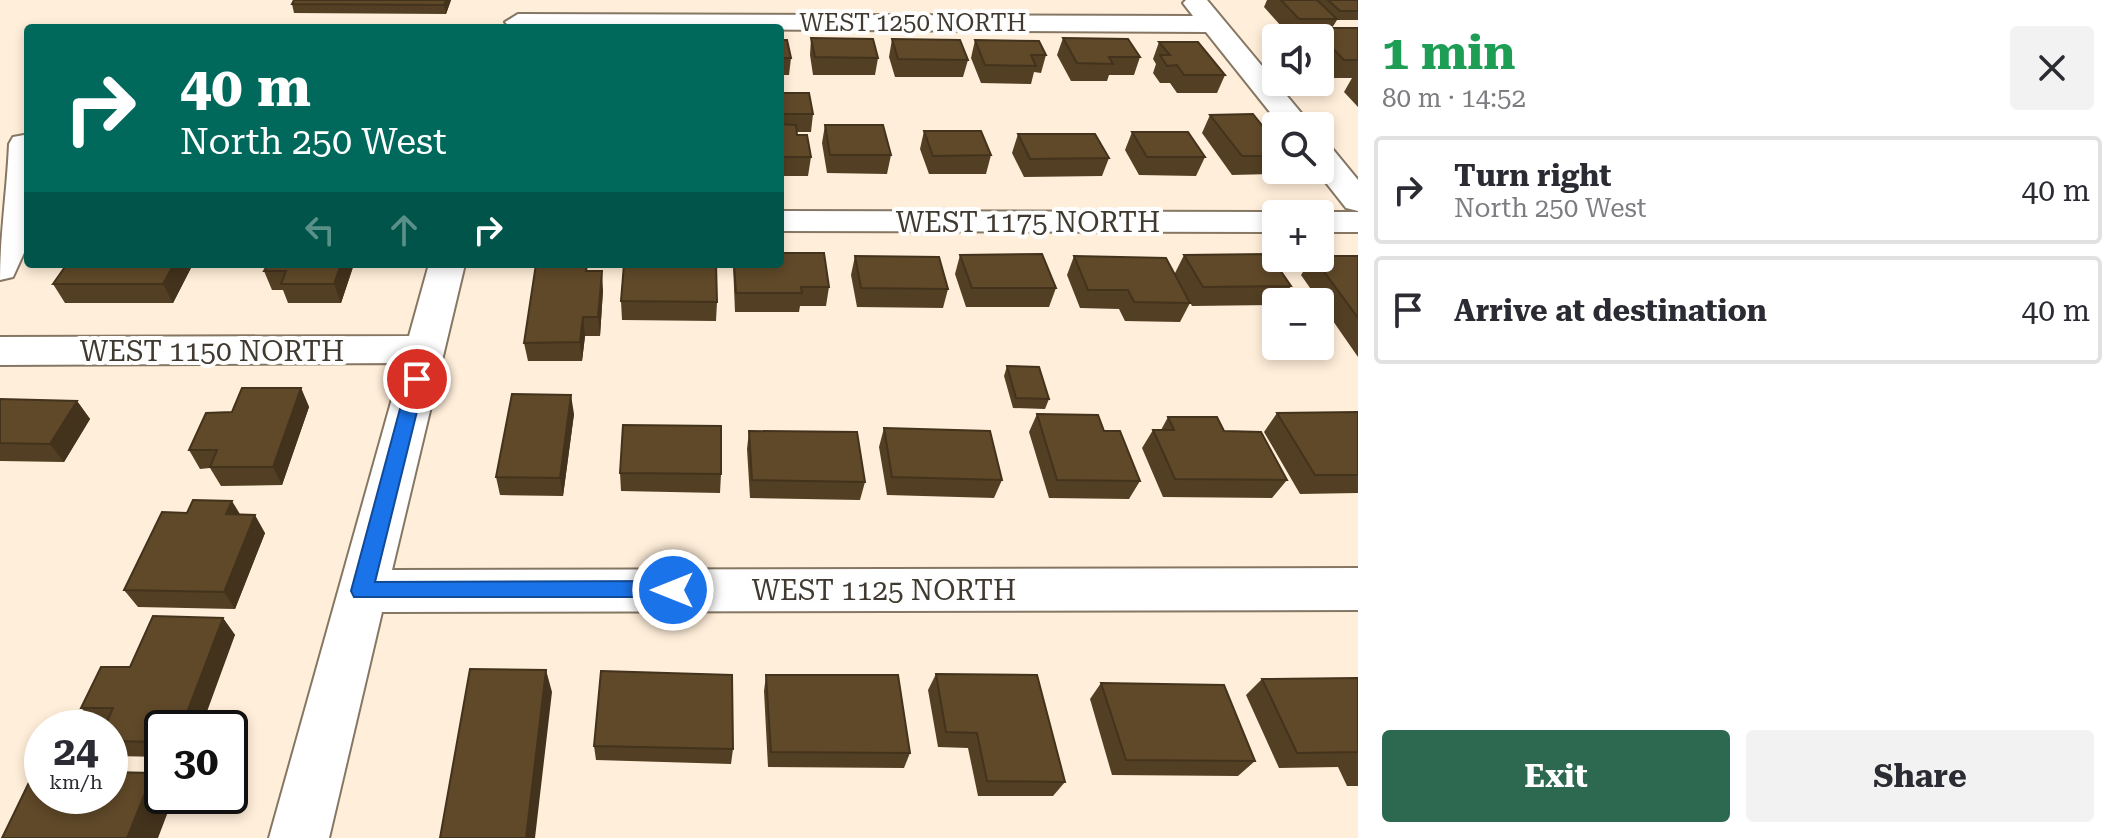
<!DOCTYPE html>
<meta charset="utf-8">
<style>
:root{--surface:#fff;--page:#f2f2f3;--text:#2b2b33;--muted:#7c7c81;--line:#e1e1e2;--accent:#2d6851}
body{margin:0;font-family:"Roboto Serif",serif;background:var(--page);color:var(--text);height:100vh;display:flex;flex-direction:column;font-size:30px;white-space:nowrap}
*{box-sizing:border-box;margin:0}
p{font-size:26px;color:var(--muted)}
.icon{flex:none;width:44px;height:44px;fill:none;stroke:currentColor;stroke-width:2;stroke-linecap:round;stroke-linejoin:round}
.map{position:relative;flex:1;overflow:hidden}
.side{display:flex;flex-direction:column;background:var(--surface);width:760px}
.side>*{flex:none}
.guide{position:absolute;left:24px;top:24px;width:760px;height:244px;border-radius:8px;box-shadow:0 4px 12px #0003;background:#00695c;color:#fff;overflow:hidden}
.fabs{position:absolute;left:1262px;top:24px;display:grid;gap:16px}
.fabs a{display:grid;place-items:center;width:72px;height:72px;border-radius:8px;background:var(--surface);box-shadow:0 4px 12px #0003;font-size:40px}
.speed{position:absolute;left:24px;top:710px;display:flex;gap:16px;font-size:40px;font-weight:700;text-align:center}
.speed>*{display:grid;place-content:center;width:104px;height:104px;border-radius:50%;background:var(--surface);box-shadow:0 4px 12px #0003;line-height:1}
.speed small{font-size:20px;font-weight:400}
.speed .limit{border:4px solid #111;border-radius:12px;background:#fff;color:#111}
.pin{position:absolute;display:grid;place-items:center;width:68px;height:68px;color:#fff;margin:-34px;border:4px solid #fff;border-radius:50%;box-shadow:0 2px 8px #0007}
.me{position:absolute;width:88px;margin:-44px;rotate:270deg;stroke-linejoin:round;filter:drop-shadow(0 0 6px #0008)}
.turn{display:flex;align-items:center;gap:28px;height:168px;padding:0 24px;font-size:36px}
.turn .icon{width:104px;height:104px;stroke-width:2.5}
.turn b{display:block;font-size:56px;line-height:68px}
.lanes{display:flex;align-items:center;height:76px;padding:0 24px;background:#0003;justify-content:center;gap:40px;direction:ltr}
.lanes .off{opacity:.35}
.round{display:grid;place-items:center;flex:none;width:84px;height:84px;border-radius:8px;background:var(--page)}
.headline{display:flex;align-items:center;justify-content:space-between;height:136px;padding:0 24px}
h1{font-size:48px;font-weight:700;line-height:60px;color:#1e9e55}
.button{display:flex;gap:16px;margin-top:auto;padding:16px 24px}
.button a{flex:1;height:92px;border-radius:8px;background:var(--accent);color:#fff;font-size:32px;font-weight:700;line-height:92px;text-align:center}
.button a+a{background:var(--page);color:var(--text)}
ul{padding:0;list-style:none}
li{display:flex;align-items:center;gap:24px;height:108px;margin:0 16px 12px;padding:0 8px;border:4px solid var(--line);border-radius:8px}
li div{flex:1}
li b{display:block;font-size:30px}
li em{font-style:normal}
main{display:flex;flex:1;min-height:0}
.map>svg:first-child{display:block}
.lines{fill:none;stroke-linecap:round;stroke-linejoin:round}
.street-casing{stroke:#857764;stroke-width:4}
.street{fill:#fff;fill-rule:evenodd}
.wall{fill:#533f23}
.shaded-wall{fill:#43331d}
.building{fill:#604929;stroke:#43331d;stroke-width:2}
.route{fill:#1a73e8;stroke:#114b97;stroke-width:2}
.labels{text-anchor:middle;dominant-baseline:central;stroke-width:8;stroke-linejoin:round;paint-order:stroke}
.far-street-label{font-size:24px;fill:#3f3930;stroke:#fefefe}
.street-label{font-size:28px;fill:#3f3930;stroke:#fefefe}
</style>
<main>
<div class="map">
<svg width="1358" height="838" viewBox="0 0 1358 838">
<rect width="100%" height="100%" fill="#ffeed9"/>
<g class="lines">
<g class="street-casing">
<path id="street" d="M1186,0H1207L1312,126H1281L1206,32L511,28L505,22L518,14L1193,16L1183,3Z
M24,135L28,136V244L13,277L0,280C0,234 7,191 9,144L13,137Z
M1320,145L1331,147L1358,180V211L1346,208L1316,170H1320Z
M780,211L1276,212L1285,214H1276V232L780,231Z
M1320,212H1358V232H1320V214H1311Z
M429,264H465L392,570L1358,568V610L382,612L329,838H269L402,363L0,365V337L409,336Z"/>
</g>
<use href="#street" class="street"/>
</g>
<path class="wall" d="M451,0L446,14L294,13L292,4Z
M1267,0H1358V20H1337L1332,28H1358V107L1344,92L1352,78H1334L1320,63V38H1307L1308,36H1290L1264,7Z
M811,38L878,58L875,75H813L810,55Z
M1063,38L1140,57L1134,75H1109L1107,81H1071L1057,55Z
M892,39L968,60L963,77H895L889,57Z
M780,40L791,58L789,75H780Z
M975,40L1046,55L1041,73L1034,72L1031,84L981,83L971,58Z
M1159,42L1225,75L1217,93H1177L1170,83H1160L1153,73L1156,64L1153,59Z
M780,93L813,114L811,132H797V135L811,157L808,176H780Z
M1210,115L1276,143V170H1279L1277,174L1232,175L1202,133Z
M825,125L891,155L887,174L827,173L822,143Z
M924,131L991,155L986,174H929L920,149Z
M1132,132L1205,157L1196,176L1139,175L1125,150Z
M1018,134L1109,158L1102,176L1024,177L1012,153Z
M960,255L1056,288L1049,307H966L955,274Z
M1184,255L1291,286L1281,302H1276V305L1192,306L1186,295L1190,303L1180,322L1125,321L1119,309L1080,308L1067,275L1074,256L1175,273Z
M855,256L948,289L943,308L857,307L851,275Z
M1358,256V357L1301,275L1312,258Z
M67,264H193L173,303H65L53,284Z
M268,264H354L341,303H288L283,290H272L264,271Z
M733,264H780L829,287L826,306H800L799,312H735Z
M590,271L603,290L600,336H585L582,361H528L524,343Z
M621,301L717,302L716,321L622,320Z
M1007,366L1049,399L1045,409L1013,408L1004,376Z
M301,388L309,407L282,485L221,486L210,468L200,469L189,450L232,412Z
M0,399L77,401L90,419L64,462L0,461Z
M1358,412V493L1300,494L1264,432L1277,413Z
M574,414L563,496L500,495L496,477Z
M1037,414L1104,431L1140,481L1129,499L1049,498L1029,432Z
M1168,417L1224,431L1287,480L1272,498L1163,497L1142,448L1153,430H1161Z
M884,428L1002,480L994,498L887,495L879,447Z
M749,431L865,482L860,500L750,498L747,449Z
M620,473L721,474L720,493L621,491Z
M240,514L265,533L235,609L138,607L124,590Z
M223,618L235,635L162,728V757L115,756L110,751V728L106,724H98L81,708L130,667Z
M936,674L1065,782L1053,796H978L968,748L938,747L928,690Z
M766,675L910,753L904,768L768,767L764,691Z
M1358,678V786H1347L1338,767L1279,768L1246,695L1262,679Z
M1101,683L1255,761L1238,776L1112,775L1090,699Z
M594,746L733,749L731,764L596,760Z"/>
<path class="shaded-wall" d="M446,0H451L446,14L444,5Z
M174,264H193L173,303L163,284Z
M341,264H354L341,303L334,284Z
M602,271L603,290L600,336L598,317Z
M583,317L585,336L582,361L580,342Z
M301,388L309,407L282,485L273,467Z
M571,395L574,414L563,496L560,478Z
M77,401L90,419L64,462L50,444Z
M232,501L243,519L226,514Z
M255,515L265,533L235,609L224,592Z
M223,618L235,635L201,728H181Z
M546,670L552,692L535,838H526Z
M153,773L162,781V796H174L158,838H127Z"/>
<path class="building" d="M294,0H446L444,5L292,4Z
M1281,0H1317L1337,19H1299Z
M1328,0H1358V11H1340Z
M402,25H437L436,28H400Z
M1313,28H1358V60H1344Z
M811,38L873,39L878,58L815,57Z
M1063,38L1128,39L1140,57H1109L1113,64L1077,63Z
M892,39L960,40L968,60L898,59Z
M780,40H787L791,58H780Z
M975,40L1039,41L1046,55H1031L1036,66L985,65Z
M1159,42H1198L1225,75H1184L1177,65L1167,66L1160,55H1170Z
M780,93H809L813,114H780Z
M1253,114L1276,143V156H1242L1210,115Z
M780,124L796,125L797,135H807L811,157H780Z
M825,125H883L891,155H830Z
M924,131H981L991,155L933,156Z
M1132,132H1188L1205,157H1147Z
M1018,134H1095L1109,158L1030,159Z
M780,253H824L829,287H801L802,293H736L734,264H780Z
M1042,254L1056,288H972L960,255Z
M1269,254L1291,286L1203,287L1184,255Z
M855,256L939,257L948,289L861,288Z
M1074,256L1166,258L1190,303L1134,302L1128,290H1088Z
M1320,256H1358V318L1314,258H1320Z
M67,264H174L163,284H53Z
M268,264H341L334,284H281L286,271H264Z
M536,264H587L586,271H602L598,317H583L580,342L524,343Z
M624,264H716L717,302L621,301Z
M1007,366L1039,367L1049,399L1016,398Z
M242,388H301L273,467H210L217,450H189L206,413L232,412Z
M512,394L571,395L560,478L496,477Z
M0,399L77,401L50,444L0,443Z
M1358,412V475H1315L1277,413Z
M1037,414L1098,415L1104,431H1120L1140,481L1057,480Z
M1168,417H1217L1224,431L1261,432L1287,480L1175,479L1153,430H1174Z
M623,425L721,426V474L620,473Z
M884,428L990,431L1002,480L892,477Z
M749,431L857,432L865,482L752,480Z
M193,500L232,501L226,514L255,515L224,592L124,590L162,512L187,513Z
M153,616L223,618L181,728H162V742L110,741V728H104L113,708H81L101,667H130Z
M470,669L546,670L526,838H440Z
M601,671L732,675L733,749L594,746Z
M936,674L1037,675L1065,782L987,781L977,733L946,732Z
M766,675H898L910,753L771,752Z
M1358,678V752L1297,753L1262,679Z
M1101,683L1224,685L1255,761L1126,760Z
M35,770H42V796H110V772L153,773L127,838H2Z"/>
<path class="route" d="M417,373L425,379L375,582L673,581L681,584L684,590L681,597H354L351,591L408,379Z"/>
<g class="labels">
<g class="far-street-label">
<text x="913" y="23">WEST 1250 NORTH</text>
</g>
<g class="street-label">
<text x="1028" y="222">WEST 1175 NORTH</text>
<text x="212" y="351">WEST 1150 NORTH</text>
<text x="884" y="590">WEST 1125 NORTH</text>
</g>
</g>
</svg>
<div class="fabs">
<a><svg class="icon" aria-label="sound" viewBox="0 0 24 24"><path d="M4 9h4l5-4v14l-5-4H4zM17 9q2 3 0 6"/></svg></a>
<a><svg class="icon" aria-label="search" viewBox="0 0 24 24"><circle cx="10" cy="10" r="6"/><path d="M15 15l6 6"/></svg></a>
<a>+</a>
<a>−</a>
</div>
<div class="speed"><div>24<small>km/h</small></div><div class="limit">30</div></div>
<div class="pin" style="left:417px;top:379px;background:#d93025"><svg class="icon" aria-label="arrive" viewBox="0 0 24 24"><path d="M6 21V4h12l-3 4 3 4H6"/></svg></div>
<svg class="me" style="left:673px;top:590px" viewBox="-20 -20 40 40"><circle r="17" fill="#1a73e8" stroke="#fff" stroke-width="3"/><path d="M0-11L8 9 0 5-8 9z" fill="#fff"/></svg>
<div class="guide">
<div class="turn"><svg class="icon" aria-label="right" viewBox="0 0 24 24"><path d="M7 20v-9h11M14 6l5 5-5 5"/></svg><div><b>40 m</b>North 250 West</div></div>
<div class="lanes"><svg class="icon off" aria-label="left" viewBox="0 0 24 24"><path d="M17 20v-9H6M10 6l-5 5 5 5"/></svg><svg class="icon off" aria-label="ahead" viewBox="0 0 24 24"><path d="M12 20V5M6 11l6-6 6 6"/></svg><svg class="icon" aria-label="right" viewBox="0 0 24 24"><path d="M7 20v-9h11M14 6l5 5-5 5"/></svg></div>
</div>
</div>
<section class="side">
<div class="headline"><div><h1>1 min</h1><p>80 m · 14:52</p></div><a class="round"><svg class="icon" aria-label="close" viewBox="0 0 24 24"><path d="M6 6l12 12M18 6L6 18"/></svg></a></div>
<ul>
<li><svg class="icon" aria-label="right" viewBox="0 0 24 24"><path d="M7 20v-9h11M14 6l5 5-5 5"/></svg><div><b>Turn right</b><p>North 250 West</p></div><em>40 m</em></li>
<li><svg class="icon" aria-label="arrive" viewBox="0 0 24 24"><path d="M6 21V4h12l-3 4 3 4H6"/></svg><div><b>Arrive at destination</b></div><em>40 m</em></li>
</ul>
<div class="button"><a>Exit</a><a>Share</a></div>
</section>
</main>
